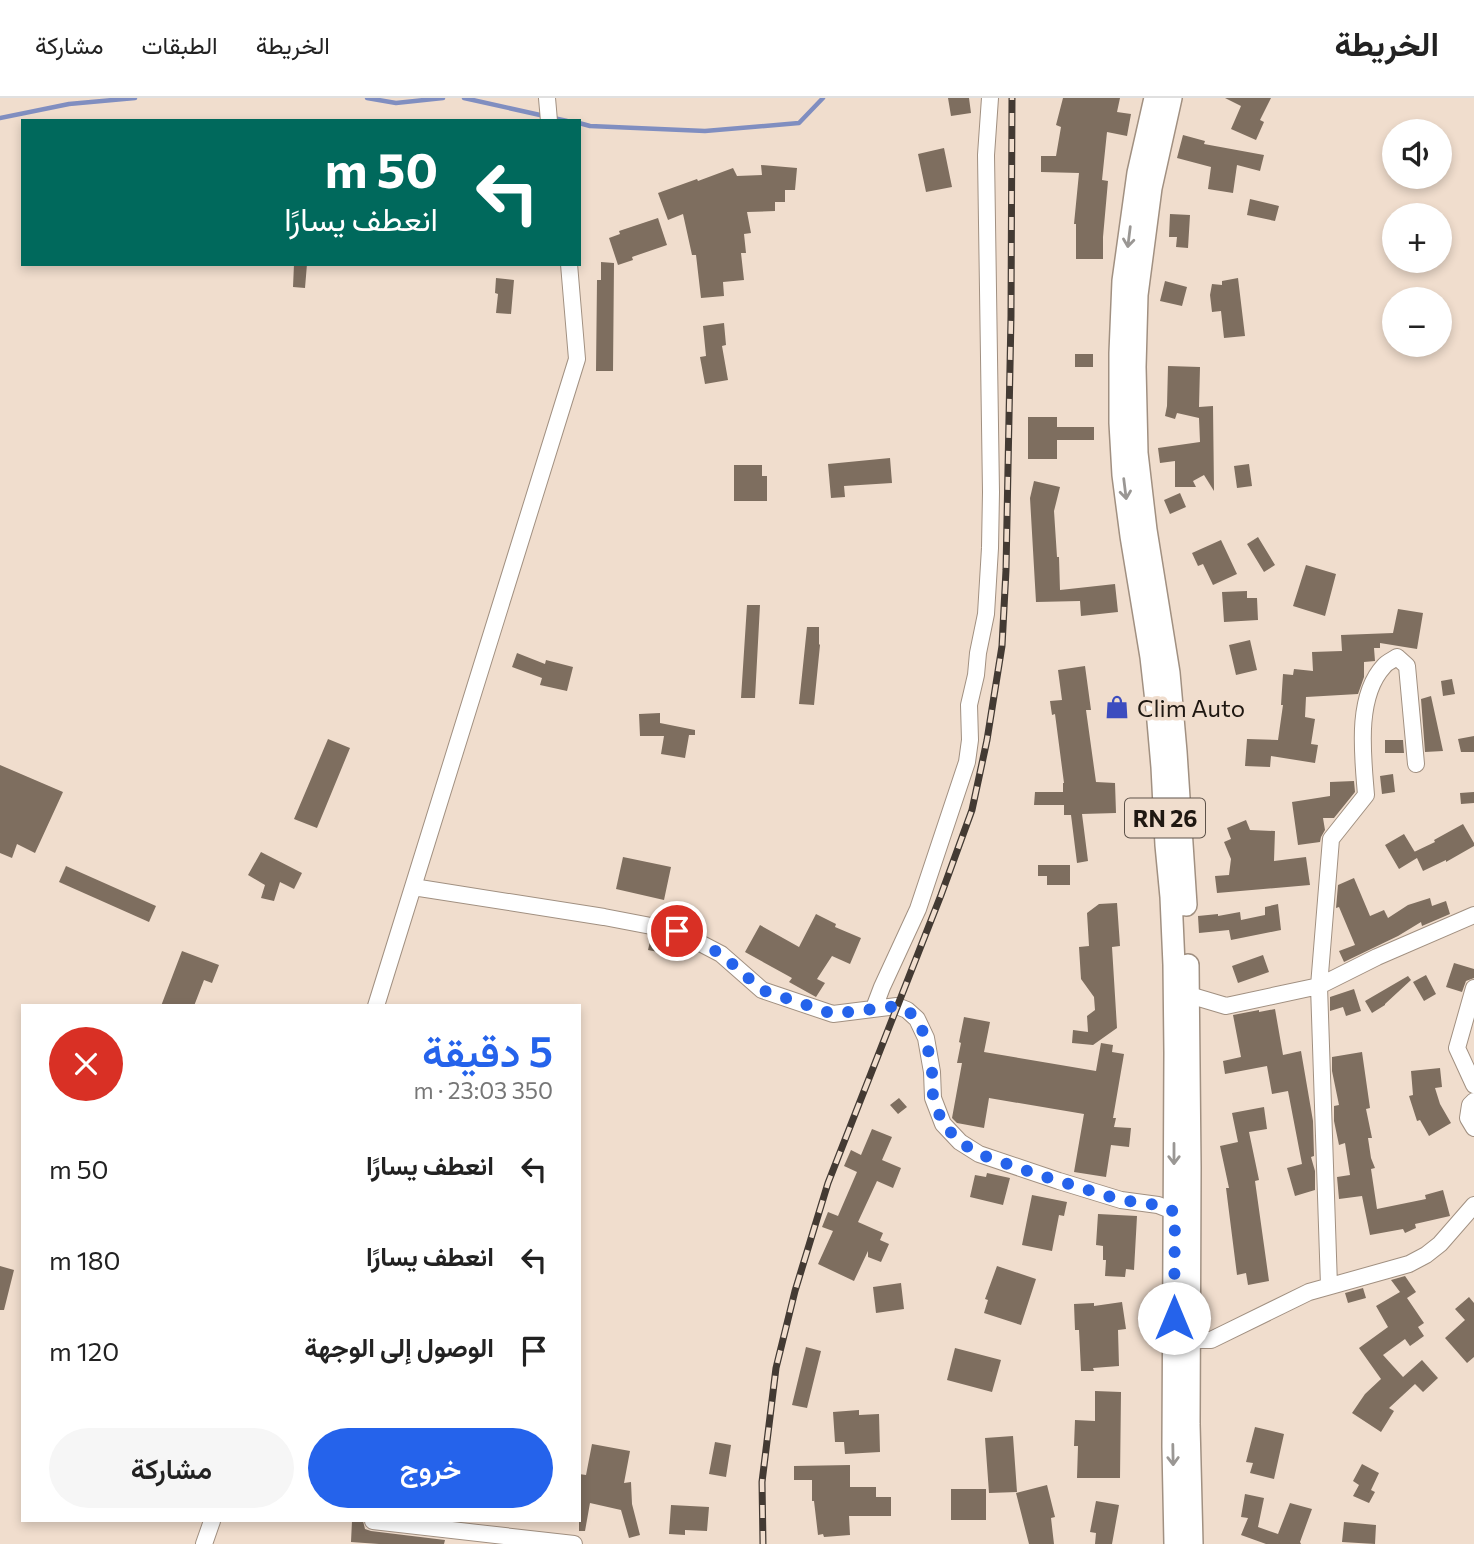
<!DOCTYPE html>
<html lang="ar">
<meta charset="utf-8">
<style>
:root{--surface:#fff;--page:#f6f6f6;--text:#222;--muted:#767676;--line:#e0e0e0;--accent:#2563eb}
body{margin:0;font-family:Commissioner,Vazirmatn,sans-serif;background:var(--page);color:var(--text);direction:rtl;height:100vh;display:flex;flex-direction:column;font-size:26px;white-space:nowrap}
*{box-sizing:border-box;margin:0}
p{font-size:23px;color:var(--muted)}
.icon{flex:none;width:38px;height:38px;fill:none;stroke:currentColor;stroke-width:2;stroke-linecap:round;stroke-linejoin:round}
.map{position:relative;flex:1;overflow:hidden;direction:ltr}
.details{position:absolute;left:21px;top:906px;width:560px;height:518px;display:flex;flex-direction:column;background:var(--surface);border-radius:0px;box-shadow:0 4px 10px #0003;direction:rtl}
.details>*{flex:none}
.hud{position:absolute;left:21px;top:21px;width:560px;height:147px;border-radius:0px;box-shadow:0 4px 10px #0003;direction:rtl;background:#00695c;color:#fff;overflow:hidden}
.fabs{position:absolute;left:1382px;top:21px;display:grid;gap:14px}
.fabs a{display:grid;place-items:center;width:70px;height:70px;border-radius:50%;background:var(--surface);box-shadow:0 4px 10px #0003;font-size:35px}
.pin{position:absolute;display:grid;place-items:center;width:60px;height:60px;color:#fff;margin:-30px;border:4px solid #fff;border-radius:50%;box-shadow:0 2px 7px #0007}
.me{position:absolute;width:77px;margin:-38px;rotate:0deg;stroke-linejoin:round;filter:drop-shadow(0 0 5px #0008)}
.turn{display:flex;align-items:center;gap:24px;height:147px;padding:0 28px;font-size:32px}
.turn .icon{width:91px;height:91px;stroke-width:2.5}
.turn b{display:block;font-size:49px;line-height:60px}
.round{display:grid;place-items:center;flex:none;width:74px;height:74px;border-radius:37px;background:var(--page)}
.summary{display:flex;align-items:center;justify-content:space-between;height:119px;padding:0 28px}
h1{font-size:42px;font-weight:600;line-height:52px;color:var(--accent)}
.cta{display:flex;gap:14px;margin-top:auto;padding:14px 28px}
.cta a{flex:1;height:80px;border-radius:42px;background:var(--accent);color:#fff;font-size:28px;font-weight:600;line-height:80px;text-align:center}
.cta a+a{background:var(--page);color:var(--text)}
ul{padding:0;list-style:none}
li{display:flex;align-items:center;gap:21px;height:91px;padding:0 28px}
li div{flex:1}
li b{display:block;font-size:26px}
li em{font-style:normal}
header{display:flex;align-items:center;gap:42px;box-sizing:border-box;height:98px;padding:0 35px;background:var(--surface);border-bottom:2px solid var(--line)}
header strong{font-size:33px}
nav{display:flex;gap:38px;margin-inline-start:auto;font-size:24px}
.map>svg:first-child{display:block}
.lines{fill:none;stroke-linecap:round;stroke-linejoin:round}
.stream{stroke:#808ec0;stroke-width:4.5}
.building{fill:#7e6e5f}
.minor-casing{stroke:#a19081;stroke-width:18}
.major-casing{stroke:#a19081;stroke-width:24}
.minor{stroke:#fff;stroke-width:16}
.major{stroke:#fff;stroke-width:21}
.rail-casing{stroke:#433a33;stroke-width:7}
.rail{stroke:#f0ddcd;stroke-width:4.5;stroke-dasharray:13;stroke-linecap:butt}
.oneway{stroke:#9a9794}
.route{stroke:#2563eb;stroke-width:12;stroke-dasharray:0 21.6}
.labels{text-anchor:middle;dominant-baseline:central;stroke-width:7;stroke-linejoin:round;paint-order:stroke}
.shield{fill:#f0ddcd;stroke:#5e534a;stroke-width:2}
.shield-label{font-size:23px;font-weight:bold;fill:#1f1812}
.poi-label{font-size:24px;fill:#1f1812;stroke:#f0ddcd;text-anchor:start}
</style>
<header>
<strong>الخريطة</strong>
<nav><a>الخريطة</a><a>الطبقات</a><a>مشاركة</a></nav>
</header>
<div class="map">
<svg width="1474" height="1446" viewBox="0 0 1474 1446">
<rect width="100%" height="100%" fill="#f0ddcd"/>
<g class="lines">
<path class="stream" d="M367,0L396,5L443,0
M464,0L567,23
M0,20L69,6L135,0
M579,25L590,28L705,33L799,25L823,0"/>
</g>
<path class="building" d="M948,0H969L971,15L951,18Z
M1063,0H1120L1117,14L1131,16L1127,38L1107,34L1102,82L1108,83L1103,139V161H1076V126H1074L1079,75L1041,74V58H1056L1061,29L1056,27Z
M1225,0H1271L1260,22L1264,24L1256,42L1231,31L1241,8Z
M1183,37L1205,43L1204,46L1264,57L1260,73L1237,67L1233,95L1208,91L1211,69L1177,60Z
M944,50L952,89L926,94L918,56Z
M761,67L797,70L795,92H785V104H775V113L747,114L751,135L744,136L746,155H741L744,182L723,184L724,198L701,200L696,157H692L683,116L668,122L658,95L697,81L698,83L733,70L737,78L762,77Z
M1250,101L1279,108L1275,123L1247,117Z
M1170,116L1190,117L1188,150L1176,149L1177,139H1169Z
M658,120L667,147L632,159L633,162L618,167L609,140L620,136L619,133Z
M601,164L614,165L613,273H596L597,182H601Z
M294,166H307L305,190L293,189Z
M496,180L514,182L511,216L496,215L498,196L495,195Z
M1238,180L1245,238L1224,240L1221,213L1212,214L1210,197L1212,186L1222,187V183Z
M1165,183L1187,189L1182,208L1160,203Z
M724,225L726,247L722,248L728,282L705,286L700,259L706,258L703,228Z
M1075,256H1093V269H1075Z
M1168,268L1200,269L1199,309L1213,308L1214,393L1204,377L1193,383L1196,389H1175V363L1160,365L1158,350L1200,344L1199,320L1177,315L1175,321L1165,318L1167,308Z
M1028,319H1057V329H1094V342H1057V361H1028Z
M890,360L892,385L844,388L845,399L831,400L828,366Z
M1249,366L1252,388L1237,390L1234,368Z
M734,367H762V378H767V403H734Z
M1034,383L1060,389L1054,413L1057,459H1059L1060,492L1115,486L1118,514L1081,518L1080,503L1036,504L1030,400Z
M1180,395L1186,409L1170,416L1164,402Z
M1258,439L1275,467L1264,474L1247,446Z
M1221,442L1237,476L1213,487L1203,466L1198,468L1192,455Z
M1306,467L1336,476L1325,518L1293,508Z
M1247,493V500H1257L1258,522L1224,524L1222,494Z
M747,507H760L755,600H741Z
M1398,511L1423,515L1417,551L1380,545V550H1374L1375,563L1364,564V579L1358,596L1306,599L1305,619L1315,621L1311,646L1318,647L1315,665L1271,658L1270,669L1245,668L1247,641L1278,642L1283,607H1281L1283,576L1293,577L1294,571L1313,573L1312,554L1342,553L1341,537L1393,535Z
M807,529H819V546L820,547L814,607L799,606Z
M1250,542L1257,572L1236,577L1229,547Z
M517,555L545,566L546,562L573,569L567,593L540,587L542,580L512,569Z
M1085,568L1091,612H1086L1096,684L1115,685L1116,715L1082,716L1088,763L1077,765L1071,717H1064V707H1034L1035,694H1063V685H1064L1055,616L1052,617L1050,603L1062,602L1058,572Z
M1452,581L1455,596L1443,598L1441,583Z
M1431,598L1443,653L1425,654L1421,601Z
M660,615V625L695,632V637H689L685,660L661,656L664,638H640L639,616Z
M1474,638V654H1461L1458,641Z
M328,641L350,650L317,730L294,721Z
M1385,642H1403L1404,655H1385Z
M0,667L63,694L35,755L17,746L12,760L0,755Z
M1393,676L1395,694L1382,696L1380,678Z
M1354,683L1355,694L1334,720H1323L1325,732L1321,739L1320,744L1298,747L1292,704L1330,698V684Z
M1474,694V705L1461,706L1460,695Z
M1246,722L1250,732L1275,733L1274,763L1306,759L1310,787L1217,795L1215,778L1229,777L1231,761L1224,744L1231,741L1227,730Z
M1463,726L1474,745V748L1446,764V762L1423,773L1417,760L1399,771L1385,747L1404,736L1416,756L1414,754L1435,744L1434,742Z
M261,754L302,775L294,791L280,784L274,803L261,800L265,787L248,777Z
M623,759L671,769L664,802L616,791Z
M1038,767H1070V787H1047V778H1038Z
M66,768L156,808L149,824L59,784Z
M1354,780L1370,818L1384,812L1388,820L1408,807L1430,800L1432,808L1446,803L1450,816L1422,828L1421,824L1398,838L1344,864L1339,853L1355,847L1339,809L1336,810L1338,787Z
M1117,805L1120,848L1112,849L1117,930L1093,947L1072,945L1073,932L1088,934L1087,918L1095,912L1094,899L1081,881L1079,849L1089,848L1087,815L1099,806Z
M1278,806L1281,832L1231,842L1229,832L1199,835L1198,818L1218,816V818L1240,814L1241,822L1265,817V809Z
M816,816L836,826L835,829L861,840L850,866L832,858L817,881L825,885L816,899L789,884L792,880L745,854L760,827L799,849Z
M651,839L676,844L673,857L648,852Z
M182,853L219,867L212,885L204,882L194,908H161Z
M1263,857L1269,874L1238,885L1232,868Z
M1454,865L1474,871V880L1466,883L1462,894L1446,889Z
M1426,877L1436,896L1424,903L1413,884Z
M1408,878L1411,882L1385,906V907L1372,915L1365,903Z
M1354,891L1361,913L1346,918L1343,909L1330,913V899Z
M1275,911L1283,957L1301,953L1313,1023L1314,1058L1311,1059L1315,1073V1092L1295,1098L1287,1070L1302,1066L1288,993L1272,996L1267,968L1225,976L1223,963L1241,959L1233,917L1259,912V914Z
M964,919L990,924L984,954L1096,973L1101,945L1113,947L1112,954L1124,956L1113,1020H1116L1114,1029L1131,1030L1129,1049L1111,1047L1106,1079L1074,1074L1084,1016L989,1000L984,1030L957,1025L952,1020L962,965H957L961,945L959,944Z
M1362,954L1370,1010L1366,1011L1372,1040H1368L1371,1060L1375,1070L1371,1071L1377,1111L1426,1101L1425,1097L1443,1092L1450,1118L1415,1126L1416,1130L1405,1135L1403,1131L1370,1137L1362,1098L1339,1101L1337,1079L1350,1077L1345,1045L1339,1047L1334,1023V1008L1339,1007L1332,973V959Z
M1440,970L1442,989L1435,990L1440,1006L1451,1025L1429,1038L1420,1022L1417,1023L1409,998L1413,997L1411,973Z
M899,1000L907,1009L898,1016L890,1007Z
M1264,1009L1267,1031L1249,1034L1259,1082L1255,1083L1269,1183L1248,1187L1246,1175L1237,1177L1226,1090H1229L1220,1048L1238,1044L1232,1015Z
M872,1031L892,1039L882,1062L901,1070L893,1090L877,1083L858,1124L883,1135L880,1142L889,1146L881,1164L868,1159V1153L854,1183L818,1166L833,1133L822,1129L828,1114L838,1118L857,1074L844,1068L851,1052L861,1057Z
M987,1075L1010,1080L1003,1107L970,1099L975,1077L986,1079Z
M1032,1097L1067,1104L1064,1118L1059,1117L1052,1153L1022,1147Z
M1098,1116L1137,1118L1134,1172L1126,1171L1125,1179L1105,1178L1106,1162H1103V1148L1096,1147Z
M0,1168L14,1172L4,1212H0Z
M997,1168L1036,1181L1021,1227L984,1215L988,1202L985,1201Z
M1405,1178L1416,1194L1407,1200L1424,1225L1418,1229L1424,1238L1410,1248L1405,1241L1383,1257L1403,1279L1422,1262L1438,1280L1423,1294L1415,1286L1389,1310L1394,1313L1381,1334L1352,1315L1365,1296L1381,1281L1359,1250L1388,1229L1376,1208L1400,1194L1391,1182Z
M901,1185L904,1211L876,1215L873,1189Z
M1363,1190L1366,1200L1348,1205L1345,1195Z
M1469,1199L1474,1205V1259L1467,1265L1445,1240L1465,1222L1455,1211Z
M1122,1204L1126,1231L1118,1232L1119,1268L1093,1270L1094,1273H1081L1079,1232H1075L1074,1206L1094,1205V1208Z
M806,1249L821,1253L807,1310L792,1307Z
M955,1250L1001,1262L992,1294L947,1282Z
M1095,1293L1121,1294L1120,1380H1077L1078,1348H1074L1075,1322L1095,1323Z
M859,1312V1317L879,1316L880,1354L845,1356L844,1344H835L833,1314Z
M1255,1329L1284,1336L1274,1381L1250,1375L1253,1365L1246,1364Z
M1013,1338L1017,1394L989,1395L985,1340Z
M715,1344L731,1347L726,1379L709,1376Z
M592,1346L630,1353L624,1385L631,1384L632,1406L640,1437L629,1440L621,1412L590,1405L585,1433H579V1376L586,1377Z
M1362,1366L1379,1375L1371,1392L1375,1394L1369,1405L1353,1398L1359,1387L1353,1383Z
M850,1367V1389H876V1399H891V1418H849L850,1437L824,1439L823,1436L818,1437L814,1403H812V1382H794V1368Z
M1047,1387L1055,1419L1051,1420L1054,1446H1029L1016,1395Z
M951,1391H986V1422H951Z
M1245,1396L1264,1400L1258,1429L1278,1436L1290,1405L1312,1411L1300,1444L1301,1446H1266L1241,1437L1248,1420L1241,1419Z
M1096,1403L1119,1407L1112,1446H1095L1096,1435L1090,1434Z
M671,1407L709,1409L707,1433L685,1432V1437L669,1436Z
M352,1423H363L365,1431L371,1433L445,1442L444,1446H379L351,1444Z
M1344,1424L1376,1427L1375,1446L1342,1444Z"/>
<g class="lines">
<g class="minor-casing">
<path id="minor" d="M547,0L549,23
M413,789L604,819L677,833L721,856L762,892L833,916L897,908L907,912L917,921L926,940L932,974L933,1000L943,1026L960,1044L979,1056L1059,1083L1121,1102L1158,1107L1181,1116
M1474,890L1457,950L1474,987
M1189,897L1226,908L1319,888L1377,859L1474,817
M376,908L577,261L569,166
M874,910L882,889L918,811L967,664L970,642L969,607L976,577L978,555L986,516L990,450L991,394L986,57L990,0
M1474,1003L1470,1007L1468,1020L1474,1030
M1329,1188L1319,888L1331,741L1366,697C1363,659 1355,599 1384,568C1387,564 1393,562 1397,559L1407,568L1416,666
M1189,1242H1211L1309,1194L1409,1166L1426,1157L1440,1146L1474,1107
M373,1423L574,1446
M204,1446L212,1423"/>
</g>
<g class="major-casing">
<path id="major" d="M1155,0L1138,75L1123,183L1120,255V325L1123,377L1131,438L1151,559L1157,612L1162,669L1166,747L1171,799L1174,867L1175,955L1173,1349L1175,1446
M1171,0L1151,90L1137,197L1135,269L1137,355L1146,432L1169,575L1176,654L1186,807
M1188,867L1190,1069L1189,1326L1192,1446"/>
</g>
<use href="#minor" class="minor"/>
<use href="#major" class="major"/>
<g class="rail-casing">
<path id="rail" d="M763,1446L762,1384L776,1270L795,1193L828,1085L941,797L972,712L987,642L1002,548L1006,472L1011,218L1012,0"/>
</g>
<use href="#rail" class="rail"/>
</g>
<defs><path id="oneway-shaft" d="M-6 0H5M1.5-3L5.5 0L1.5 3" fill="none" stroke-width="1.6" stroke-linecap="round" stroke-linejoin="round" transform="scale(1.75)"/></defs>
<g class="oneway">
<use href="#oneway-shaft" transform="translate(1129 139) rotate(97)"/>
<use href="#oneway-shaft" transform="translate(1125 391) rotate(83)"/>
<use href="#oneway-shaft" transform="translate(1174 1056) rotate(90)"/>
<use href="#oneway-shaft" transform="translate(1173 1357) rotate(89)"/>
</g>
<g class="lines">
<path class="route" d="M677,833L721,856L762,892L833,916L897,908L907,912L916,920L926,940L932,974L933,1000L943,1026L960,1044L979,1056L1036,1076L1121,1102L1158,1107L1175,1114L1174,1220"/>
</g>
<defs>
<g id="shop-bare" transform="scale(1.89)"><path d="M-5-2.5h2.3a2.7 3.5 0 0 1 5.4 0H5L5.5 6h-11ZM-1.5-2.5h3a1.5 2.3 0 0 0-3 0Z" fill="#3c4cbf" stroke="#f0ddcd" stroke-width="2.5" paint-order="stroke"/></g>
</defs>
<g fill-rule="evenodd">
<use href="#shop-bare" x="1117" y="609"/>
</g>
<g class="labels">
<rect class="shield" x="1125" y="700.5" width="80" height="39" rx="5"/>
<g class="shield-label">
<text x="1165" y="720">RN 26</text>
</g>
<g class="poi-label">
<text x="1137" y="609">Clim Auto</text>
</g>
</g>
</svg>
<div class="fabs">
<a><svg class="icon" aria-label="sound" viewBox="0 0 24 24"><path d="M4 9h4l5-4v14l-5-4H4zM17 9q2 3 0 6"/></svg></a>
<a>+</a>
<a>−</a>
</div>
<div class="pin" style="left:677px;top:833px;background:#d93025"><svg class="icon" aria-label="arrive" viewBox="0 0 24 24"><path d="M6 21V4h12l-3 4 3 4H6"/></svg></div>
<svg class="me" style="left:1174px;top:1220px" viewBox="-20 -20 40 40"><circle r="19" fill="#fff"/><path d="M0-13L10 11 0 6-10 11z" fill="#2563eb"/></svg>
<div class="hud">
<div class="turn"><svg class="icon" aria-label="left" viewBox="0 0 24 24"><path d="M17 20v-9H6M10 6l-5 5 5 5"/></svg><div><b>50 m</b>انعطف يسارًا</div></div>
</div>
<section class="details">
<div class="summary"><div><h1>5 دقيقة</h1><p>350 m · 23:03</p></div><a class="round" style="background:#d93025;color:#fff"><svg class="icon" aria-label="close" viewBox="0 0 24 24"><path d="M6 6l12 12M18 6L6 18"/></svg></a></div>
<ul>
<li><svg class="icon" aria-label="left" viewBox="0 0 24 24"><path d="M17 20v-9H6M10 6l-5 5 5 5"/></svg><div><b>انعطف يسارًا</b></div><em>50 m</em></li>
<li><svg class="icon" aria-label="left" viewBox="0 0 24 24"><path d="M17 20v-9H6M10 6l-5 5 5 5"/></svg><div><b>انعطف يسارًا</b></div><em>180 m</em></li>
<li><svg class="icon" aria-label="arrive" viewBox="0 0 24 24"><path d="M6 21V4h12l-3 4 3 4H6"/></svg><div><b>الوصول إلى الوجهة</b></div><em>120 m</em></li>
</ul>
<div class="cta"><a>خروج</a><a>مشاركة</a></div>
</section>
</div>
